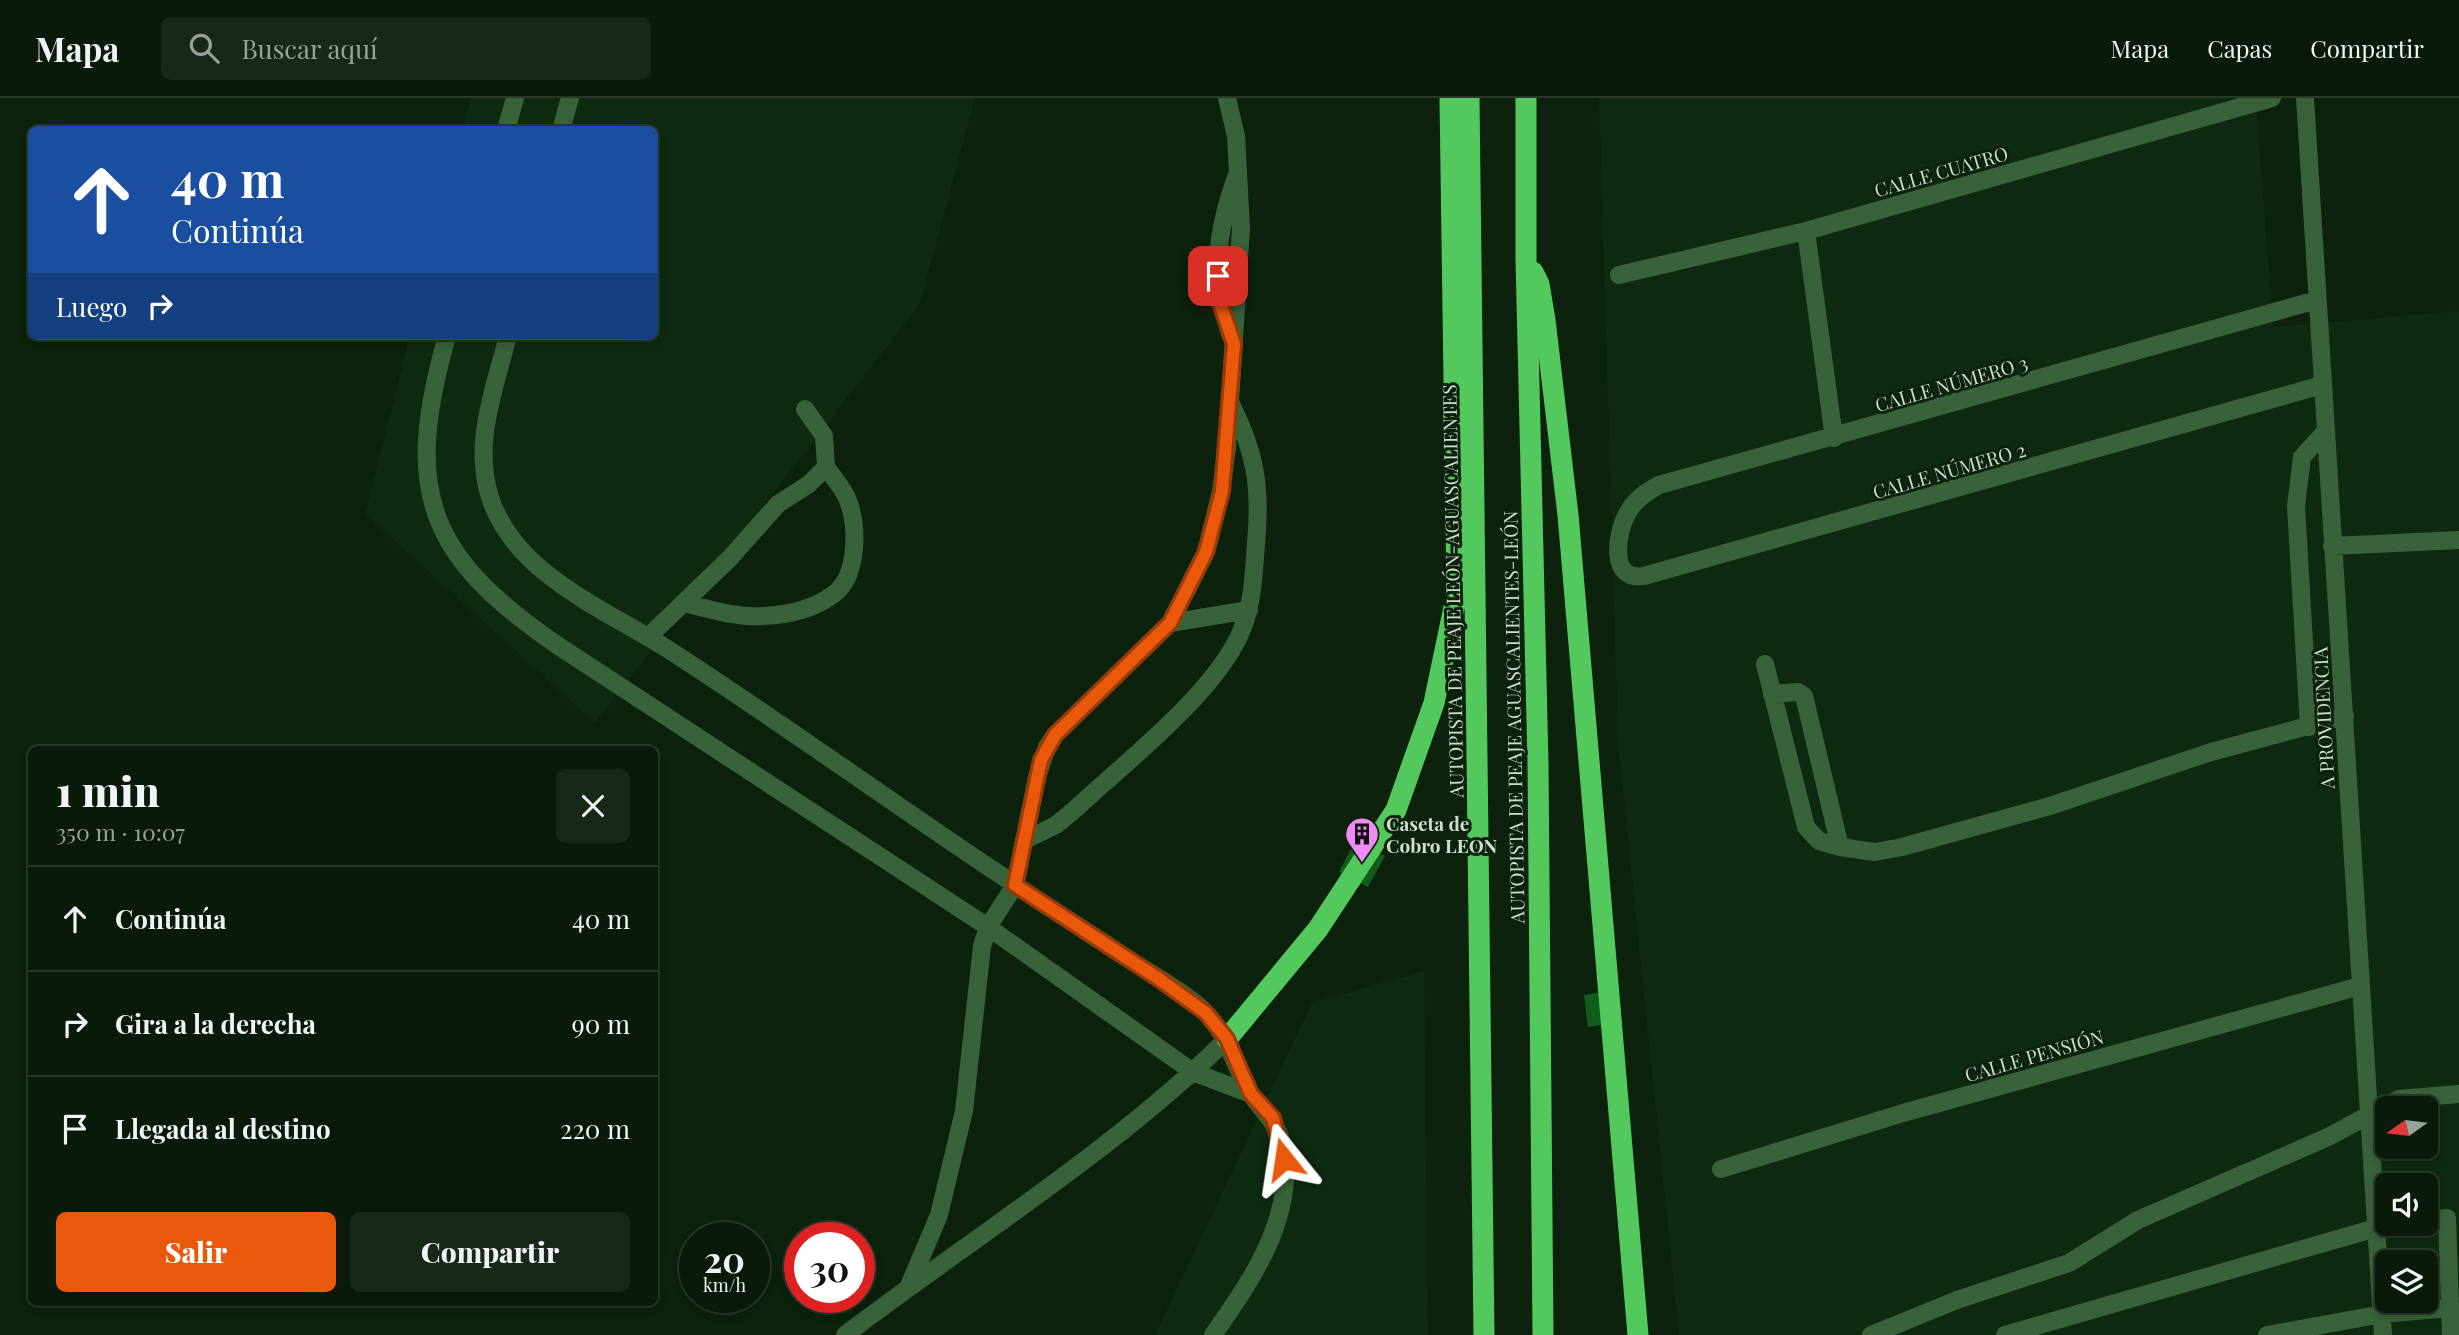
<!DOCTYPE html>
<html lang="es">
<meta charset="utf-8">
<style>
:root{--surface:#091a0a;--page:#172718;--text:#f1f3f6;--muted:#99a19c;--line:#29382b;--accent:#ea580c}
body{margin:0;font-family:"Playfair Display",serif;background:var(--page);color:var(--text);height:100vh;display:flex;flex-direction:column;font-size:26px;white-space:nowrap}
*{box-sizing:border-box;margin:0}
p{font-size:23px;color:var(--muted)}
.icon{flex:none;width:38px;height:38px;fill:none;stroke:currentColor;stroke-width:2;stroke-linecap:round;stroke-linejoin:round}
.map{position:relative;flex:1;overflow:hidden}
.panel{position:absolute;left:28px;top:648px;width:630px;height:560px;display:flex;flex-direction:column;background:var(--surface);border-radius:10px;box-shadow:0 4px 10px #0003,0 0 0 2px var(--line)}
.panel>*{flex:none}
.hud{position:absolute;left:28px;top:28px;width:630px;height:214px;border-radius:10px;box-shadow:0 4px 10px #0003,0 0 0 2px var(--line);background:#1a4fa0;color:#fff;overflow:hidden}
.needle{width:46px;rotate:256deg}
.buttons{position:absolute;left:2375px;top:998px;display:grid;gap:14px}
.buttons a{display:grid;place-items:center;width:63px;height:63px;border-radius:10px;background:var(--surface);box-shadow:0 4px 10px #0003,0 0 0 2px var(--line);font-size:35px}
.speed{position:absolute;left:679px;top:1124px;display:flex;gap:14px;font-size:35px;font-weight:700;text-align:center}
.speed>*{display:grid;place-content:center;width:91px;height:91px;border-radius:50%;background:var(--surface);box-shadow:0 4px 10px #0003,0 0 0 2px var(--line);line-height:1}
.speed small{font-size:18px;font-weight:400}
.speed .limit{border:10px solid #d22;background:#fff;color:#111}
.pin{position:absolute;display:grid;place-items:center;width:60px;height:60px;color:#fff;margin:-30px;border-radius:14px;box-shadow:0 4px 10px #0006}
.me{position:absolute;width:77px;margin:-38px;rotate:345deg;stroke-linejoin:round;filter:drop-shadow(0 0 5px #0008)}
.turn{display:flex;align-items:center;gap:24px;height:147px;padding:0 28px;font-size:32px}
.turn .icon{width:91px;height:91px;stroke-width:2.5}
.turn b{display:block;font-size:49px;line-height:60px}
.then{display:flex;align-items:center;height:66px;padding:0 28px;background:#0003;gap:14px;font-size:26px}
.round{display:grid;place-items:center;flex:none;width:74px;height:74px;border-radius:10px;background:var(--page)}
.summary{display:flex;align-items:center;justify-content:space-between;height:119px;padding:0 28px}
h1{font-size:42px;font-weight:800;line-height:52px}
.cta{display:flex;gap:14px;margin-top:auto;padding:14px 28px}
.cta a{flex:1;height:80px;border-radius:10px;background:var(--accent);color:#fff;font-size:28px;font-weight:800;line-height:80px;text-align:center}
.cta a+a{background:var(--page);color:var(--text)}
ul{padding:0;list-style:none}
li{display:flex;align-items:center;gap:21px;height:105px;padding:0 28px;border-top:2px solid var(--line)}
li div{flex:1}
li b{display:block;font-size:26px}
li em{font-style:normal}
header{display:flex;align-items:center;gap:42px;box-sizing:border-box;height:98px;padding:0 35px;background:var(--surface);border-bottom:2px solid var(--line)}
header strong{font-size:33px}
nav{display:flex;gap:38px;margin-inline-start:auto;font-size:24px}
.search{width:490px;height:63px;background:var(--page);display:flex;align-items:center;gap:18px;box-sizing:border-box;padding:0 24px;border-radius:10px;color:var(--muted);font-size:26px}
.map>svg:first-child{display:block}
.built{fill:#0e2a11;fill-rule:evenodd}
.building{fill:#115d1c}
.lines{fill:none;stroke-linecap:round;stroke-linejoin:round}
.minor{stroke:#38633a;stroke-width:18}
.highway{stroke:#53c85d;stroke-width:21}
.route-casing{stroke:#983908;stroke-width:18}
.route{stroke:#ea580c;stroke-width:12}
.labels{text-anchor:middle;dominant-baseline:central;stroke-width:6;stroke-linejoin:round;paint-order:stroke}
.street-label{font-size:19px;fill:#cfddcf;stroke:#0c220d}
.poi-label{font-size:19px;font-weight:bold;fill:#cfddcf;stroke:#0c220d;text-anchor:start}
</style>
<header>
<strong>Mapa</strong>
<div class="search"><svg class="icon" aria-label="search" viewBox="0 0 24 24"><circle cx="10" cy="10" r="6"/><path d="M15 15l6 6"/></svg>Buscar aquí</div>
<nav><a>Mapa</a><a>Capas</a><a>Compartir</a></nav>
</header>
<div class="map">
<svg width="2459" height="1237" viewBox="0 0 2459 1237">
<rect width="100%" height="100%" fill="#0c220d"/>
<path class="built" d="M471,0H975L920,206L595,625L365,416L410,238H654V32L463,31Z
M1599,0H2256L2273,229L2459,213V1237H1679L1618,644ZM2387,1010H2426V1048H2387ZM2387,1087H2426V1125H2387ZM2387,1164H2426V1202H2387Z
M1424,873L1428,1237H1155L1312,905Z"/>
<path class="building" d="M1355,743L1385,758L1368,789L1339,774Z
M1618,892L1622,924L1588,929L1584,897Z"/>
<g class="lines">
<path class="minor" d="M2305,0L2383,1237
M506,32L515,0
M561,32L570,0
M1806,133L1834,340
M1619,177L1806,133L2272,0
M2317,202L1659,387C1646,394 1634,402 1627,416C1616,436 1609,484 1644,478L2322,287
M1230,236C1211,179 1216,136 1236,79
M447,238C403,393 426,458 560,549L988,829L1193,974L1251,996
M508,238C494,292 471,350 492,405C520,479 607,512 669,552C787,628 900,711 1017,788C1057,815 1097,840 1136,866C1158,880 1182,893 1201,910C1229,936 1232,965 1251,996C1263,1015 1278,1025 1283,1049C1296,1119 1251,1183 1213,1237
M2332,448L2459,442
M684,505C709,511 737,520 763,518C788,517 814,511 834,496C859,477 858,426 847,400C842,389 833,379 826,369
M1170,525L1249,512
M648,539L729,461L778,406L809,386L826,369L824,338L805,311
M1765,566L1806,729L1819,743L1840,749L1875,754L1902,749L2050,708L2211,654L2345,618
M1772,596L1798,594L1804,598L1840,749
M2309,629L2296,408L2302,359L2325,334
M1025,742L1056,727L1073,713C1124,665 1219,593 1243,529C1253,503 1254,473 1256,445C1261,390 1256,355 1231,306
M1721,1071L1903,1015L2360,888
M2426,1123L2447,1120L2451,1237
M909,1188L939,1117L964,1013L982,848L988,829L1015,787L1037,679L1047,649L1055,637L1170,525L1206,454L1221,393L1227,350L1241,130L1236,38L1227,0
M845,1237C971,1141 1115,1052 1227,941
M1871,1237L1957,1202L2069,1165L2138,1122L2328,1039L2399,1001L2459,996
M2005,1237L2376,1130L2409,1125
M2267,1237L2382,1216L2449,1210"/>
<path class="highway" d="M1469,0L1484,1237
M1526,0V161L1538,665L1543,1237
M1533,174L1539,186L1545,222L1568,417L1638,1237
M1227,941L1318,831L1396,712L1434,605L1457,495L1450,0"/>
</g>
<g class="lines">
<g class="route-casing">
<path id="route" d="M1218,178L1219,202L1234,246L1222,393L1206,454L1170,525L1055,637L1041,662L1015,787L1159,881L1206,915L1227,941L1251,996L1273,1020L1284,1061"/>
</g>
<use href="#route" class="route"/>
</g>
<defs>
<g id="building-pin" transform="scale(1.75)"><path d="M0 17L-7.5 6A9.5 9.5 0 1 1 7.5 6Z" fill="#f08bf6" stroke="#0c220d"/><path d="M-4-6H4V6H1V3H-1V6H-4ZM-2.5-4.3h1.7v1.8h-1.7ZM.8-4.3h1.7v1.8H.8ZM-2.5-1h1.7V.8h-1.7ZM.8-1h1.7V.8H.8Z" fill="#111"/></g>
</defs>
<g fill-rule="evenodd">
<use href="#building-pin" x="1362" y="736"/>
</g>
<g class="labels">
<g class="street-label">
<text transform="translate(1941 73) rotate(-16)">CALLE CUATRO</text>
<text transform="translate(1951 285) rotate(-16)">CALLE NÚMERO 3</text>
<text transform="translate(1949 372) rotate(-16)">CALLE NÚMERO 2</text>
<text transform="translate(1452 493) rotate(-91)">AUTOPISTA DE PEAJE LEÓN-AGUASCALIENTES</text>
<text transform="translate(1513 619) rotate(-91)">AUTOPISTA DE PEAJE AGUASCALIENTES-LEÓN</text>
<text transform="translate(2323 620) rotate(-93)">A PROVIDENCIA</text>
<text transform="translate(2034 957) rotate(-16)">CALLE PENSIÓN</text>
</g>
<g class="poi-label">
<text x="1386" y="725">Caseta de<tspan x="1386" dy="22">Cobro LEON</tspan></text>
</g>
</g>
</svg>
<div class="buttons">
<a><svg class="needle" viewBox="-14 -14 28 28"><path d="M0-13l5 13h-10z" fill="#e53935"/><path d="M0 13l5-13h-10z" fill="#99a19c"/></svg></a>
<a><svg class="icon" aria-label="sound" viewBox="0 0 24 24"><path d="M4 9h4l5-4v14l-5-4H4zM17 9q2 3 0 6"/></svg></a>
<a><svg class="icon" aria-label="layers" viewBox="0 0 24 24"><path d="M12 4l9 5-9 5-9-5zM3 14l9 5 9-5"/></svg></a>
</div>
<div class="speed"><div>20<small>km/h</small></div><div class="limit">30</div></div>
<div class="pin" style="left:1218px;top:178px;background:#d93025"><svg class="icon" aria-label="arrive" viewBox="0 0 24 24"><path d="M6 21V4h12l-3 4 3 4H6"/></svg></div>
<svg class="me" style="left:1284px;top:1061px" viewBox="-20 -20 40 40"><path d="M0-17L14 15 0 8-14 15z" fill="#ea580c" stroke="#fff" stroke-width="4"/></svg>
<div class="hud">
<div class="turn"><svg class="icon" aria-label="ahead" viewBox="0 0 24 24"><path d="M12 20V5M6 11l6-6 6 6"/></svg><div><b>40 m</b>Continúa</div></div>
<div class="then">Luego<svg class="icon" aria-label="right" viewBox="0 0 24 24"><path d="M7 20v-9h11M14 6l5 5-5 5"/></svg></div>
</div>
<section class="panel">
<div class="summary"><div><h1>1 min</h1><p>350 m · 10:07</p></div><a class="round"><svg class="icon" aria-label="close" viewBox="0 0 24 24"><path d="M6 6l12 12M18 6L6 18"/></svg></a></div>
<ul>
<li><svg class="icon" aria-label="ahead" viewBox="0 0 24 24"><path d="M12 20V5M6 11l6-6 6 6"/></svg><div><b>Continúa</b></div><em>40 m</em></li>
<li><svg class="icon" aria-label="right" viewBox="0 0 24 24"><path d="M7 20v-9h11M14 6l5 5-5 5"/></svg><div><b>Gira a la derecha</b></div><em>90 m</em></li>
<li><svg class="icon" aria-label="arrive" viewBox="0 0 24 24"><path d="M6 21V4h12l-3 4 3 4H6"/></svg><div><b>Llegada al destino</b></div><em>220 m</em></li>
</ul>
<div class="cta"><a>Salir</a><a>Compartir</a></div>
</section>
</div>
